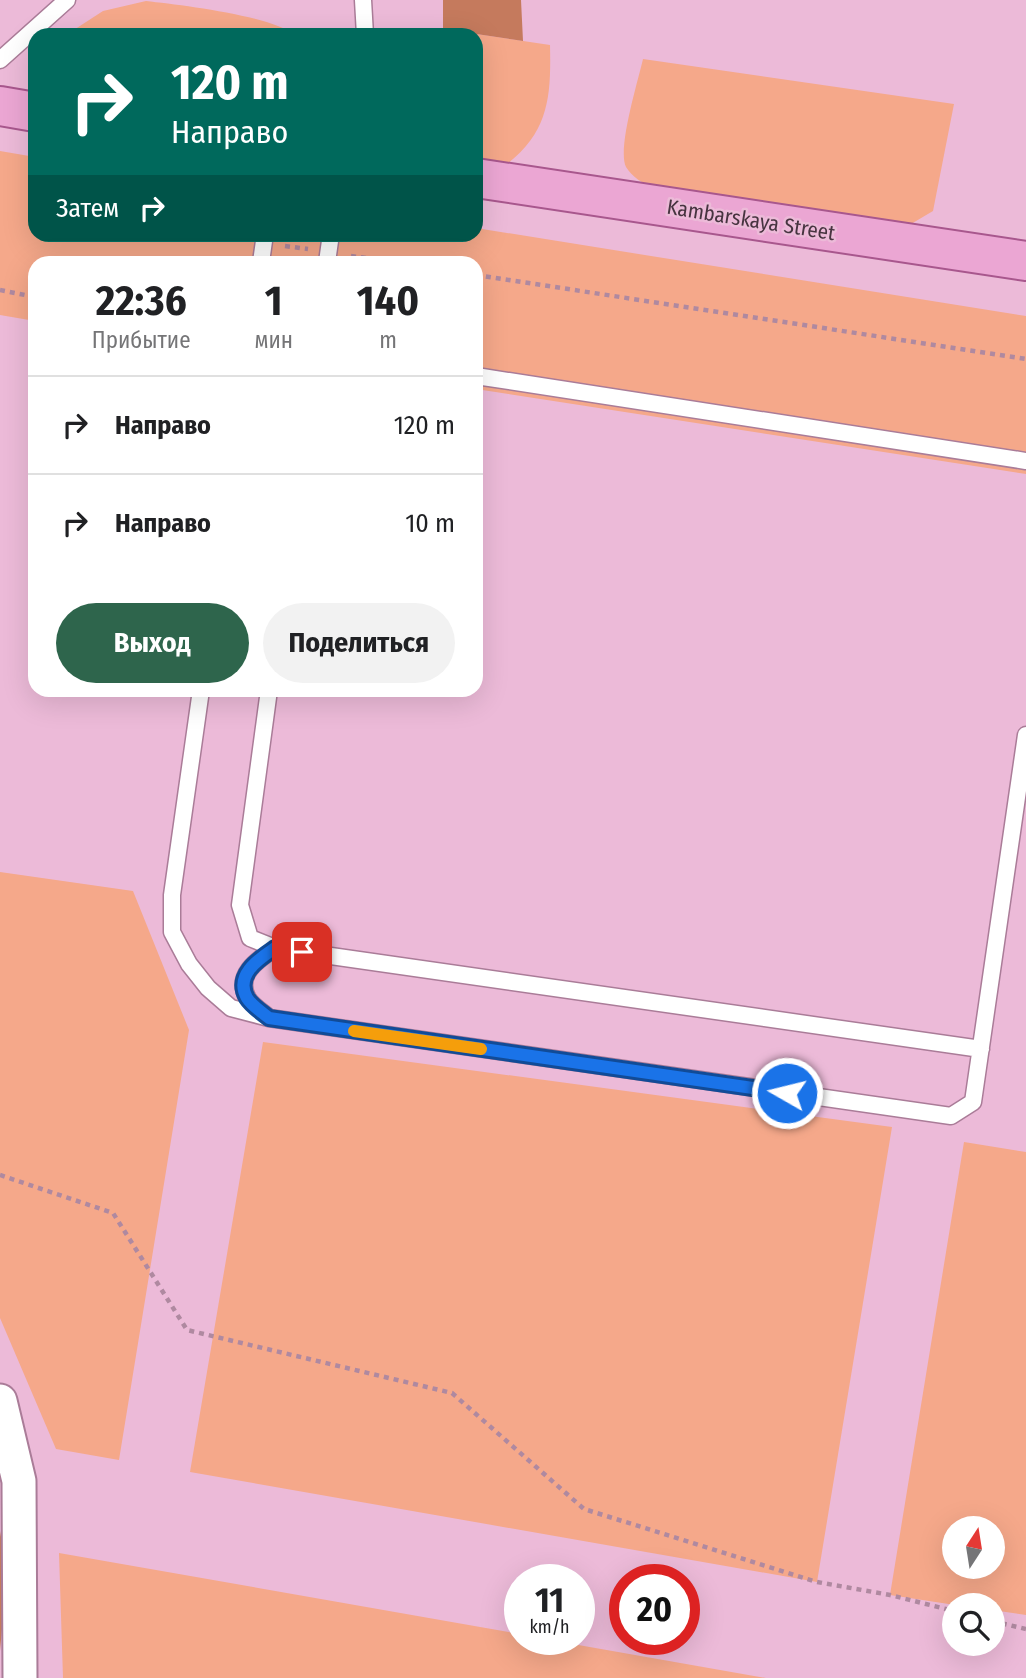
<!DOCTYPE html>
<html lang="ru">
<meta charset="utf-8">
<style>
:root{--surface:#fff;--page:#f2f2f2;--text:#202124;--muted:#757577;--line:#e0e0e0;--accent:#2e654c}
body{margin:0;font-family:"Fira Sans Condensed",sans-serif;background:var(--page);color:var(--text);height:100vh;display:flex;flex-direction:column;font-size:26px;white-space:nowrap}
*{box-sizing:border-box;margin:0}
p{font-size:23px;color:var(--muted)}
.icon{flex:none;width:38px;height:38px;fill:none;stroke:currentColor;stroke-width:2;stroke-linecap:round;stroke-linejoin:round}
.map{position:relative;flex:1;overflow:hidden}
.panel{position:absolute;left:28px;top:256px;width:455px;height:441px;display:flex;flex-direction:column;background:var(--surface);border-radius:21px;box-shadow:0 7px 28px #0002}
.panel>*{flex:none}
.guide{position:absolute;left:28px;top:28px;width:455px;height:214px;border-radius:21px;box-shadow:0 7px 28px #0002;background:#00695c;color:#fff;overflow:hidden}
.needle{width:46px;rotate:12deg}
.controls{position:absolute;left:942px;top:1516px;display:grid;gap:14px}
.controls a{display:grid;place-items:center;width:63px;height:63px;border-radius:50%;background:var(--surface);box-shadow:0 7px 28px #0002;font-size:35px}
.speed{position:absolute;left:504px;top:1564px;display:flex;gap:14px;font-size:35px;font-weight:700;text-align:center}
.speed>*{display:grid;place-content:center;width:91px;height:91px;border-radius:50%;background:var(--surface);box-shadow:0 7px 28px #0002;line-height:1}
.speed small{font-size:18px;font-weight:400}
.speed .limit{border:10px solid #d22;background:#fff;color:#111}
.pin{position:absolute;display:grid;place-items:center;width:60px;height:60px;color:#fff;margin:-30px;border-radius:14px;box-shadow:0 4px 10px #0006}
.me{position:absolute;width:77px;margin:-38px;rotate:278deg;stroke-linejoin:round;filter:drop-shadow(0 0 5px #0008)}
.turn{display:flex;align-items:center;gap:24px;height:147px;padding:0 28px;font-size:32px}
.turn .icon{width:91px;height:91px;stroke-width:2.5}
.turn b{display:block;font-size:49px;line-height:60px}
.then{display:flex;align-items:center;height:66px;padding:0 28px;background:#0003;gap:14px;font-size:26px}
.eta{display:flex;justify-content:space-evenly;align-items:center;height:119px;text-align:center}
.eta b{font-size:42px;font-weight:700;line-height:49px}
.button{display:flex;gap:14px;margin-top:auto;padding:14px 28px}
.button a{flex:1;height:80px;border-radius:42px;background:var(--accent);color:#fff;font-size:28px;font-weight:700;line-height:80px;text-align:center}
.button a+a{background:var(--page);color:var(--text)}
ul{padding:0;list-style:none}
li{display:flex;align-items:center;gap:21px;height:98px;padding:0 28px;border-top:2px solid var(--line)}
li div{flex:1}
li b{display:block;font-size:26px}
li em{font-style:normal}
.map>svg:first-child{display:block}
.green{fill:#f5a88a;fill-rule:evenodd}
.forest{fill:#c57a5d}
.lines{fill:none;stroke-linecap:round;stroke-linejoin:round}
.service-casing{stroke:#aa7c98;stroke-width:19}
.minor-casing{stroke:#aa7c98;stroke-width:37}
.primary-casing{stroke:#a8578d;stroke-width:42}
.path{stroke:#af89a0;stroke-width:4.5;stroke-dasharray:5 5;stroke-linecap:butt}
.service{stroke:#fff;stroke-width:16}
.minor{stroke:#fff;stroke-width:33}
.primary{stroke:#eba6d3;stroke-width:38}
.route-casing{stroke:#114b97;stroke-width:18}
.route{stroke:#1a73e8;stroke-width:12}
.slow{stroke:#f59e0b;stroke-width:12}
.labels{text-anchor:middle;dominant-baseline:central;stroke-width:5;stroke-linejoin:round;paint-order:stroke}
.street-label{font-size:21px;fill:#473440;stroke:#ecbad8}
</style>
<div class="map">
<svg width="1026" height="1678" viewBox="0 0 1026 1678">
<rect width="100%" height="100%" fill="#ecbad8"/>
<path class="green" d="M146,1C180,5 269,15 295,35H66L103,11Z
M443,29L550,45C551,94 550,131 507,164L476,158V35H443Z
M643,59L954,104L933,211L911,224L652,188C643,183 632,177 626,167C617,149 638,81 643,59Z
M0,151L35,157V234H476V228L1026,316V474L476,389V262H35V321L0,315Z
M0,872L133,891L189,1030L119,1460L56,1449L0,1318Z
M263,1042L892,1127L817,1582L190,1472Z
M964,1142L1026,1152V1615L992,1610V1605H955L890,1595ZM954,1528H992V1566H954Z
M59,1553L520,1634V1640H550L766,1678H63Z"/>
<path class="forest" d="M443,0H521L523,41L443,29Z
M0,1531L7,1573L0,1651Z"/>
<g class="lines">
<g class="service-casing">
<path id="service" d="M363,0L365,35
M0,60L67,0
M261,262L265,234
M327,262L331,234
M476,376L1026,461
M201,690L172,895V932L189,964L208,988L231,1008L269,1018L951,1116L973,1102L1026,735
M269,690L240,905L250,938L275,948L981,1049
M268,1017C262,1012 250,1004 247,997C235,974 259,959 275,948"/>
</g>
<g class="minor-casing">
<path id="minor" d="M0,1401L19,1481L20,1678"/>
</g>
<g class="primary-casing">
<path id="primary" d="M0,106L35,112
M476,178L1026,261"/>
</g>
<path class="path" d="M285,246L308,249
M351,256L395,262
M476,275L1026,359
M0,290L35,297
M0,1175L113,1213L187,1330L452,1393L584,1509L817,1582L890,1595L954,1611
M992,1621L1026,1629"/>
<use href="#service" class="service"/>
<use href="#minor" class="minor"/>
<use href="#primary" class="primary"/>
</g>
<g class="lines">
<g class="route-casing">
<path id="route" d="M302,952L275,948C259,959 234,975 247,998C252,1006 263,1013 269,1018L787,1093"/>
</g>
<use href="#route" class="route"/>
<path class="slow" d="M354,1031L481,1049"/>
</g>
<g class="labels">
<g class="street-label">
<text transform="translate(751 220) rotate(9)">Kambarskaya Street</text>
</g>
</g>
</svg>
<div class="controls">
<a><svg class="needle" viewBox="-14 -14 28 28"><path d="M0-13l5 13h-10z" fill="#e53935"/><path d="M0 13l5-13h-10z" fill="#757577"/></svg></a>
<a><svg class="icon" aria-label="search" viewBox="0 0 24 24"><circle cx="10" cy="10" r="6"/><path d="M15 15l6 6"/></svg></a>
</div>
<div class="speed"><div>11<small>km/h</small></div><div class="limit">20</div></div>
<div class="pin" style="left:302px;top:952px;background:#d93025"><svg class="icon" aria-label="arrive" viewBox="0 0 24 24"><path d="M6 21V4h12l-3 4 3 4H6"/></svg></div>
<svg class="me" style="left:787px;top:1093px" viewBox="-20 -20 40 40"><circle r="17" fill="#1a73e8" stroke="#fff" stroke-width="3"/><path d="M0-11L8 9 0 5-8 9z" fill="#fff"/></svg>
<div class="guide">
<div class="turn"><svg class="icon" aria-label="right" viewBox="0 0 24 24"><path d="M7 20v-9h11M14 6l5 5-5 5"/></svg><div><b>120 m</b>Направо</div></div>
<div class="then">Затем<svg class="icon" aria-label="right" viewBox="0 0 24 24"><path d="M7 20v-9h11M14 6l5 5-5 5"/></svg></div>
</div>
<section class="panel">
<div class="eta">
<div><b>22:36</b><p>Прибытие</p></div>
<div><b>1</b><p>мин</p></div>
<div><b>140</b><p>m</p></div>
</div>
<ul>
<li><svg class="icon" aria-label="right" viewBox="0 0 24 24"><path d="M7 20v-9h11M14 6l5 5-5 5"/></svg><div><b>Направо</b></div><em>120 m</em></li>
<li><svg class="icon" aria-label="right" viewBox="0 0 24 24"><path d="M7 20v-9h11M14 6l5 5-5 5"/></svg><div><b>Направо</b></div><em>10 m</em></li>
</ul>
<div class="button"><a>Выход</a><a>Поделиться</a></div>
</section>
</div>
